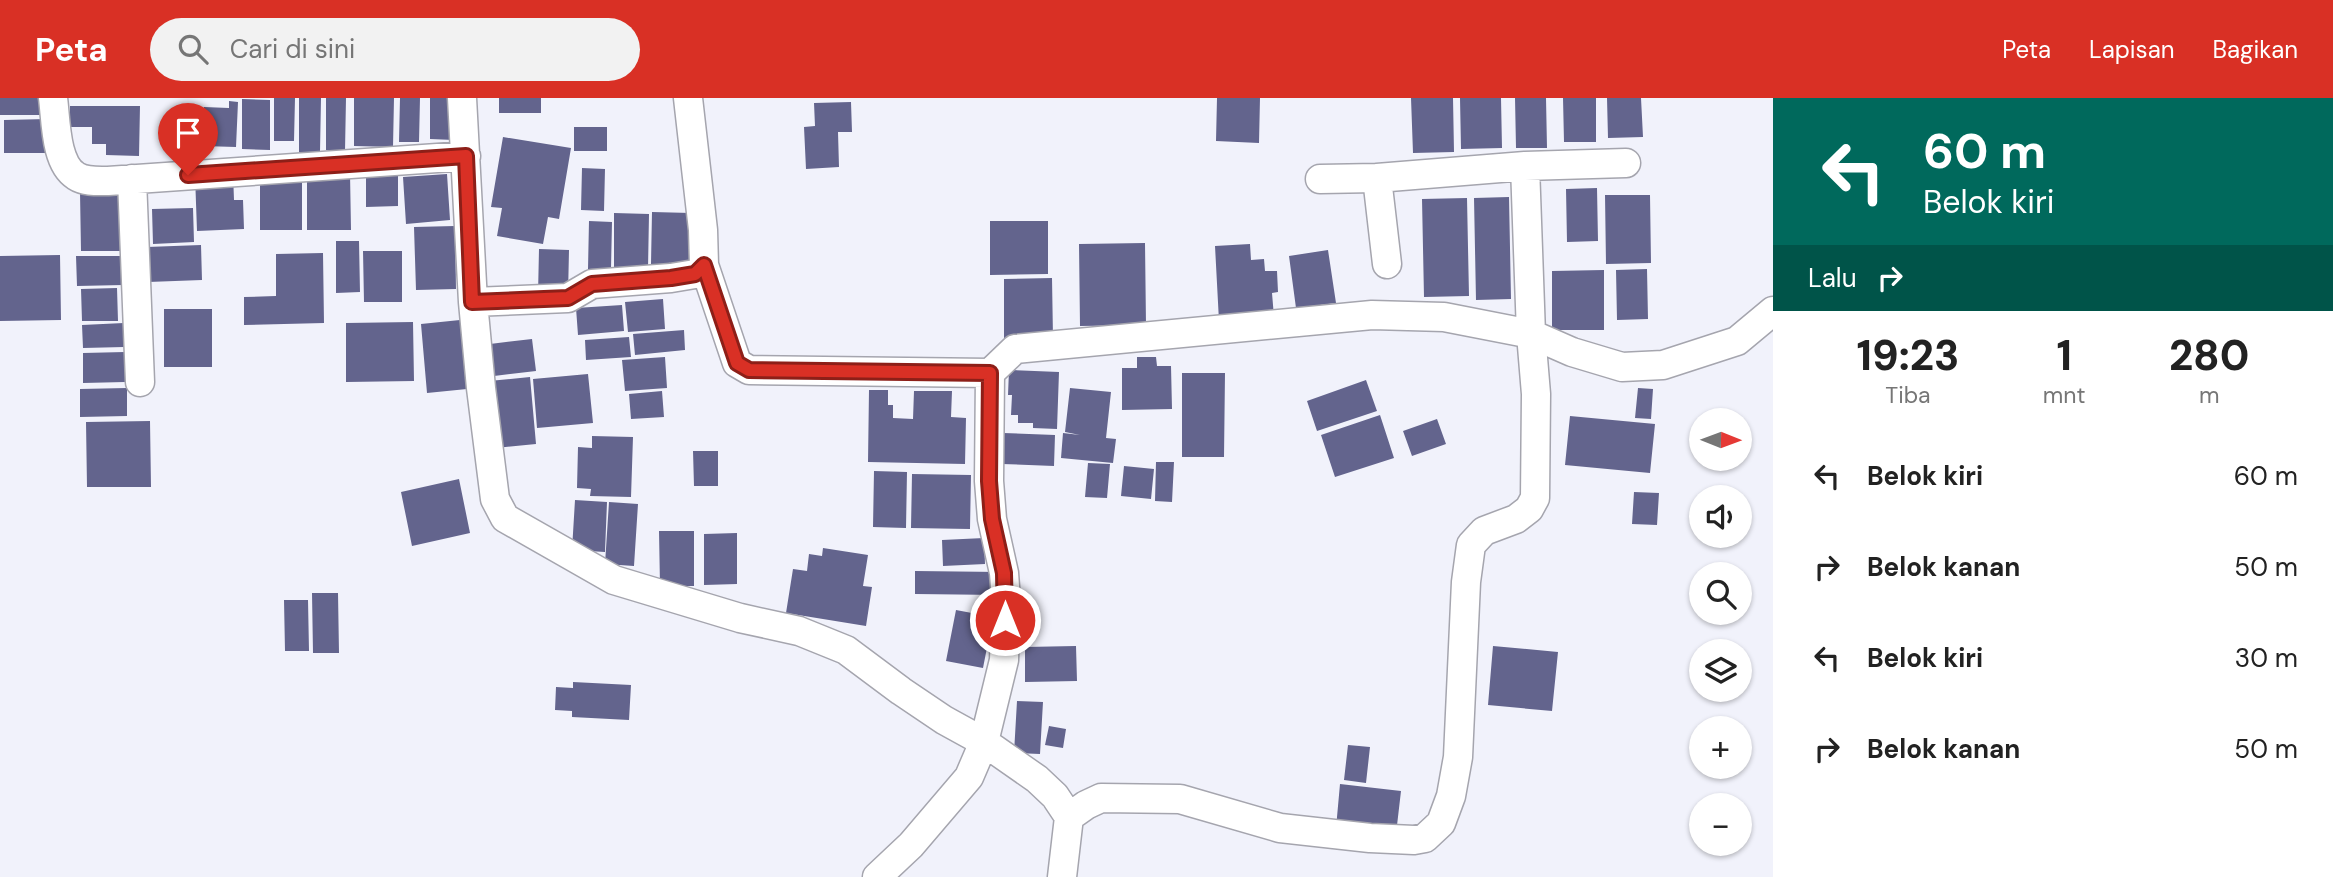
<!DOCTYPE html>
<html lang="id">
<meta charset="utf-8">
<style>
:root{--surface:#fff;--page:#f2f2f2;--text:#222;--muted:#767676;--accent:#d93025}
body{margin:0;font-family:"DM Sans",sans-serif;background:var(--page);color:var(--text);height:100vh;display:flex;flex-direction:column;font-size:26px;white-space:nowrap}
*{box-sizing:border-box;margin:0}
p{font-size:23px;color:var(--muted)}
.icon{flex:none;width:38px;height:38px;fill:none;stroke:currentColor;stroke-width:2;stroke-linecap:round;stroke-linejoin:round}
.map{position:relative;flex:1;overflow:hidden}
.side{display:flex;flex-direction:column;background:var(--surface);width:560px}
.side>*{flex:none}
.hud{background:#00695c;color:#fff;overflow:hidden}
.needle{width:46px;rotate:91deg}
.tools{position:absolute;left:1689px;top:310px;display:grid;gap:14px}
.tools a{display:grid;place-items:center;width:63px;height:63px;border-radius:50%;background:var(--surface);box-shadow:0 2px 5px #0004;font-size:35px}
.pin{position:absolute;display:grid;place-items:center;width:60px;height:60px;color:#fff;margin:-72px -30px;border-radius:50% 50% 50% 0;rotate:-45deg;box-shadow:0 0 7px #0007}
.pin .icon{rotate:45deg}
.me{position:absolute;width:77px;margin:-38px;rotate:0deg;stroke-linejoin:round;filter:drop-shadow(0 0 5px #0008)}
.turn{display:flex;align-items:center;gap:24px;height:147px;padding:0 35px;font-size:32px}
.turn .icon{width:91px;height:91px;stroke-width:2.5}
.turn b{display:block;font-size:49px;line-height:60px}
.then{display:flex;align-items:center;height:66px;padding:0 35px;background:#0003;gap:14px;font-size:26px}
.eta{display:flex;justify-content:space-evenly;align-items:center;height:119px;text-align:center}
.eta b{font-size:42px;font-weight:800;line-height:49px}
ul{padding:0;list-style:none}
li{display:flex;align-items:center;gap:21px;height:91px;padding:0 35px}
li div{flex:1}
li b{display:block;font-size:26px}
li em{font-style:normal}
header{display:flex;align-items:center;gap:42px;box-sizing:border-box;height:98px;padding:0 35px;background:var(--accent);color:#fff}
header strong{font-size:33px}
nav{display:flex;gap:38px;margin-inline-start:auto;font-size:24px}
.search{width:490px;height:63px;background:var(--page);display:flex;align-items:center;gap:18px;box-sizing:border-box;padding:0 24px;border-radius:38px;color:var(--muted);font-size:26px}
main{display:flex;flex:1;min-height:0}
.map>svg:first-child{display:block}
.building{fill:#63648d}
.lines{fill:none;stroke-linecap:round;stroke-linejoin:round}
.minor-casing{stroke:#a5a5ae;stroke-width:31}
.minor{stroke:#fff;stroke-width:28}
.route-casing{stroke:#8d1f18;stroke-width:18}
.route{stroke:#d93025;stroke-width:12}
</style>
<header>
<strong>Peta</strong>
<div class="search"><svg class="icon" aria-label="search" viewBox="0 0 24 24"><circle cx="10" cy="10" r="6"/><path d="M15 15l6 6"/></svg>Cari di sini</div>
<nav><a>Peta</a><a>Lapisan</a><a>Bagikan</a></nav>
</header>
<main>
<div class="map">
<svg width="1773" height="779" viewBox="0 0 1773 779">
<rect width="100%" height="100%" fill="#f1f2fb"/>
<path class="building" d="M0,0H41V17H0Z
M274,0H295L294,43H274Z
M299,0H321L320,54H299Z
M326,0H346L345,53L326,52Z
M354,0H394L393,49L354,48Z
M400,0H420L419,44H399Z
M430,0H455L454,42L430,41Z
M499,0H541V15H499Z
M1217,0H1260L1259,45L1216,43Z
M1411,0H1453L1454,54L1413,55Z
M1460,0H1501L1502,50L1461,51Z
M1515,0H1546L1547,50H1516Z
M1563,0H1596V44H1564Z
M1607,0H1641L1643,39L1608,40Z
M242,1L270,2V52L242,51Z
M229,3L238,4L236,49L170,47L171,22L204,23V9L229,10Z
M851,4L852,34H838L839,69L806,71L804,29L815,28L814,5Z
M70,8H140L139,58L106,57V46H92V29H70Z
M47,21V55H4V22Z
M574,29H607V53H574Z
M503,39L571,50L559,121L548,119L543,146L497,138L502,110L491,109Z
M582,70L605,71L604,113L581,112Z
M233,75L234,102H243L244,131L197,133L195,77Z
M350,75L351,132H307V76Z
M447,76L450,122L406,126L403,79Z
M260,77H302V132H260Z
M366,78H398V108L366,109Z
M1597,90L1598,143L1567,144L1566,91Z
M80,94H125V153H81Z
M1605,97H1650L1651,165L1606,166Z
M1509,99L1511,201L1476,202L1474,100Z
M1467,100L1469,198L1424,199L1422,101Z
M193,110L194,144L153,146L152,111Z
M652,114L691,115L690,166H651Z
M614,115L649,116L648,171L614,170Z
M589,123L612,124L611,171H588Z
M990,123H1048V176L990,177Z
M455,128L456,191L416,192L414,129Z
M336,143H359L360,194L336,195Z
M1145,145L1146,227L1080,228L1079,146Z
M1250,146L1251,162L1264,161L1265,173H1277L1278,194L1272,195L1274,219L1219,223L1215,148Z
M201,147L202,182L148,184L147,149Z
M539,151L569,152L568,198L538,197Z
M1328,152L1336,205L1296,210L1289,158Z
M363,153H402V204H364Z
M323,155L324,225L244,227V199L276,198V156Z
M60,157L61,222L0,223V158Z
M76,158H122L123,187L77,188Z
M1647,171L1648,221L1617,222L1616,172Z
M1604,172V232H1552V173Z
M1052,180L1053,240L1004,241V181Z
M117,190L118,223H82L81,191Z
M663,201L665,231L628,234L625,204Z
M622,207L624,233L578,237L576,210Z
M164,211H212V269H164Z
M460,222L467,291L427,295L421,226Z
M413,224L414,283L346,284V225Z
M124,225V249L83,250L82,227Z
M684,232L685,252L635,257L633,236Z
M629,239L631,259L586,262L585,242Z
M532,241L536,273L494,278L490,246Z
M125,254V284L83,285V255Z
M665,259L667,290L625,293L622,262Z
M1137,259H1156L1157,268H1171L1172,311L1122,312V270H1137Z
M1009,272L1059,274L1057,331L1033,330V325H1018V317H1011L1012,297H1008Z
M1182,275H1225L1224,359H1182Z
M588,276L593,325L537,330L533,281Z
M530,279L536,346L496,350L489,283Z
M1366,282L1377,313L1317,333L1307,303Z
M127,290V318L80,319V291Z
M1070,290L1111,294L1106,340L1116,341L1113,365L1061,360L1063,335L1080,337L1065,334Z
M1638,290L1653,291L1651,321L1635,320Z
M869,292H888V307H893V320L913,321L914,293H952L951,319L966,320L965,366L868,364Z
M662,293L664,319L631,321L629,296Z
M1380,317L1394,360L1335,379L1321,337Z
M1570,318L1655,326L1650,375L1565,367Z
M1437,321L1446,346L1412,358L1403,333Z
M150,323L151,389H87L86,324Z
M1003,335L1055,337L1054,368L1002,366Z
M592,338L633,339L631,399L590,398L591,391L577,390L578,349L592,350Z
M693,353H718V388H694Z
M1156,364H1174L1172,404L1155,403Z
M1088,365L1110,366L1107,400L1085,399Z
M1124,368L1154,371L1151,401L1121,398Z
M874,373L907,374L906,430L873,429Z
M912,376L971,377L970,431L911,430Z
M459,381L470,435L412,448L401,394Z
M1634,394L1659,395L1657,427L1632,426Z
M575,402L607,404L605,454L572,452Z
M609,404L638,406L634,468L605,466Z
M659,433H694V488H660Z
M737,435V486L704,487V436Z
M984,440L985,466L943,468L942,442Z
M823,450L868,457L863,488L872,489L866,528L786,515L793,471L807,473L809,456L822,458Z
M915,473L1000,474V497L915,496Z
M312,495H338L339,555H313Z
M284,502H308L309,553H285Z
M956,512L993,519L983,570L946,563Z
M1076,548L1077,583L1025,584V549Z
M1493,548L1558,554L1552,613L1488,607Z
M573,584L631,587L629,622L572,619V613L555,612L556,589L573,590Z
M1017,603L1043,604L1040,656L1014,655Z
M1049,628L1066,631L1063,650L1045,647Z
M1348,647L1370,649L1366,685L1344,682Z
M1340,686L1401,693L1396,736L1336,730Z"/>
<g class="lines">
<g class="minor-casing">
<path id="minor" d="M53,0C56,22 55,65 76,78C85,84 98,83 108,83L466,58
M462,0L473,204L481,290L495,401L505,420L614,482L740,520L799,533L846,552L901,593L944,622L984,644L1037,681L1055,698L1069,719
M1377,80L1525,68L1626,65
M132,81L140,284
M1320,81L1377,80L1387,166
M704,167L737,265L749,272L990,275
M473,204L568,200L592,186L671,180L695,176L701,173L704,167L703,132L688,0
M877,779L911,747L969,679L984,644L1004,562L1006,502L1004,475L992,421L989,383L990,275L1015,251L1372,217L1444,219L1531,236L1572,254L1622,269L1663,267L1737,243L1773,213
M1062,779L1069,719L1086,707L1101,700L1180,701L1280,730L1370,740L1414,742L1425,740L1441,725L1451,698L1458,659L1466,484L1471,447L1484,433L1516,421L1529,411L1535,400L1536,296L1531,236L1525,68"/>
</g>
<use href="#minor" class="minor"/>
</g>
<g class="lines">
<g class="route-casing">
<path id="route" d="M188,77L466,58L472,204L568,200L592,186L671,180L695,176L704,167L737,265L749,272L990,275L989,383L992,421L1004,475L1005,522"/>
</g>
<use href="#route" class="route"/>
</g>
</svg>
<div class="tools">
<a><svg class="needle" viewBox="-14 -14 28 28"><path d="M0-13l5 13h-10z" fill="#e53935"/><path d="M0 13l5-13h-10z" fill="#767676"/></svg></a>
<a><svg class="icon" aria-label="sound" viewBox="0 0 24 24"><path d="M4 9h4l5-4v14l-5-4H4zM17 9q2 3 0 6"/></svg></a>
<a><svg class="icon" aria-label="search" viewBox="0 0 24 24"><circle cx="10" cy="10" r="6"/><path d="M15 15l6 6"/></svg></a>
<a><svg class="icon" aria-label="layers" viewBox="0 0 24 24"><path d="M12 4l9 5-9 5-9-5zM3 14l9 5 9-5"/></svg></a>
<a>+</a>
<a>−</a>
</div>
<div class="pin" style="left:188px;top:77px;background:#d93025"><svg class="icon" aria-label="arrive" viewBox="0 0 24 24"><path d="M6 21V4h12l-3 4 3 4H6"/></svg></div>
<svg class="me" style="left:1005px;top:522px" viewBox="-20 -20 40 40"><circle r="17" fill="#d93025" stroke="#fff" stroke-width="3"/><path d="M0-11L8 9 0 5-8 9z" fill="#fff"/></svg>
</div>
<section class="side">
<div class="hud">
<div class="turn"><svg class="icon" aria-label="left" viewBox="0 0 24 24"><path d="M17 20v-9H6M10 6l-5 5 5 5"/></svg><div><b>60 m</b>Belok kiri</div></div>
<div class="then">Lalu<svg class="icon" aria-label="right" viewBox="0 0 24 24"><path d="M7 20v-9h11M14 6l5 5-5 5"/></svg></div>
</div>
<div class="eta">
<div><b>19:23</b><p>Tiba</p></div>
<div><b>1</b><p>mnt</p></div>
<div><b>280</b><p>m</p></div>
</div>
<ul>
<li><svg class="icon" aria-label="left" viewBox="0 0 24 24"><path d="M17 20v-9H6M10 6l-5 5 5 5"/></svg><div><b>Belok kiri</b></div><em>60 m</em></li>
<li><svg class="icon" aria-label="right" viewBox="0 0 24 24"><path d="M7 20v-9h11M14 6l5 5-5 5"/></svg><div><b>Belok kanan</b></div><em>50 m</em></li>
<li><svg class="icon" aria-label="left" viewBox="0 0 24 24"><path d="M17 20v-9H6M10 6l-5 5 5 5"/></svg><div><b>Belok kiri</b></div><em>30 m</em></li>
<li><svg class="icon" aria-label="right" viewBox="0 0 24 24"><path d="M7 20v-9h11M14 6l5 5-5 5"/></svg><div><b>Belok kanan</b></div><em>50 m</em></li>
</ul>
</section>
</main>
